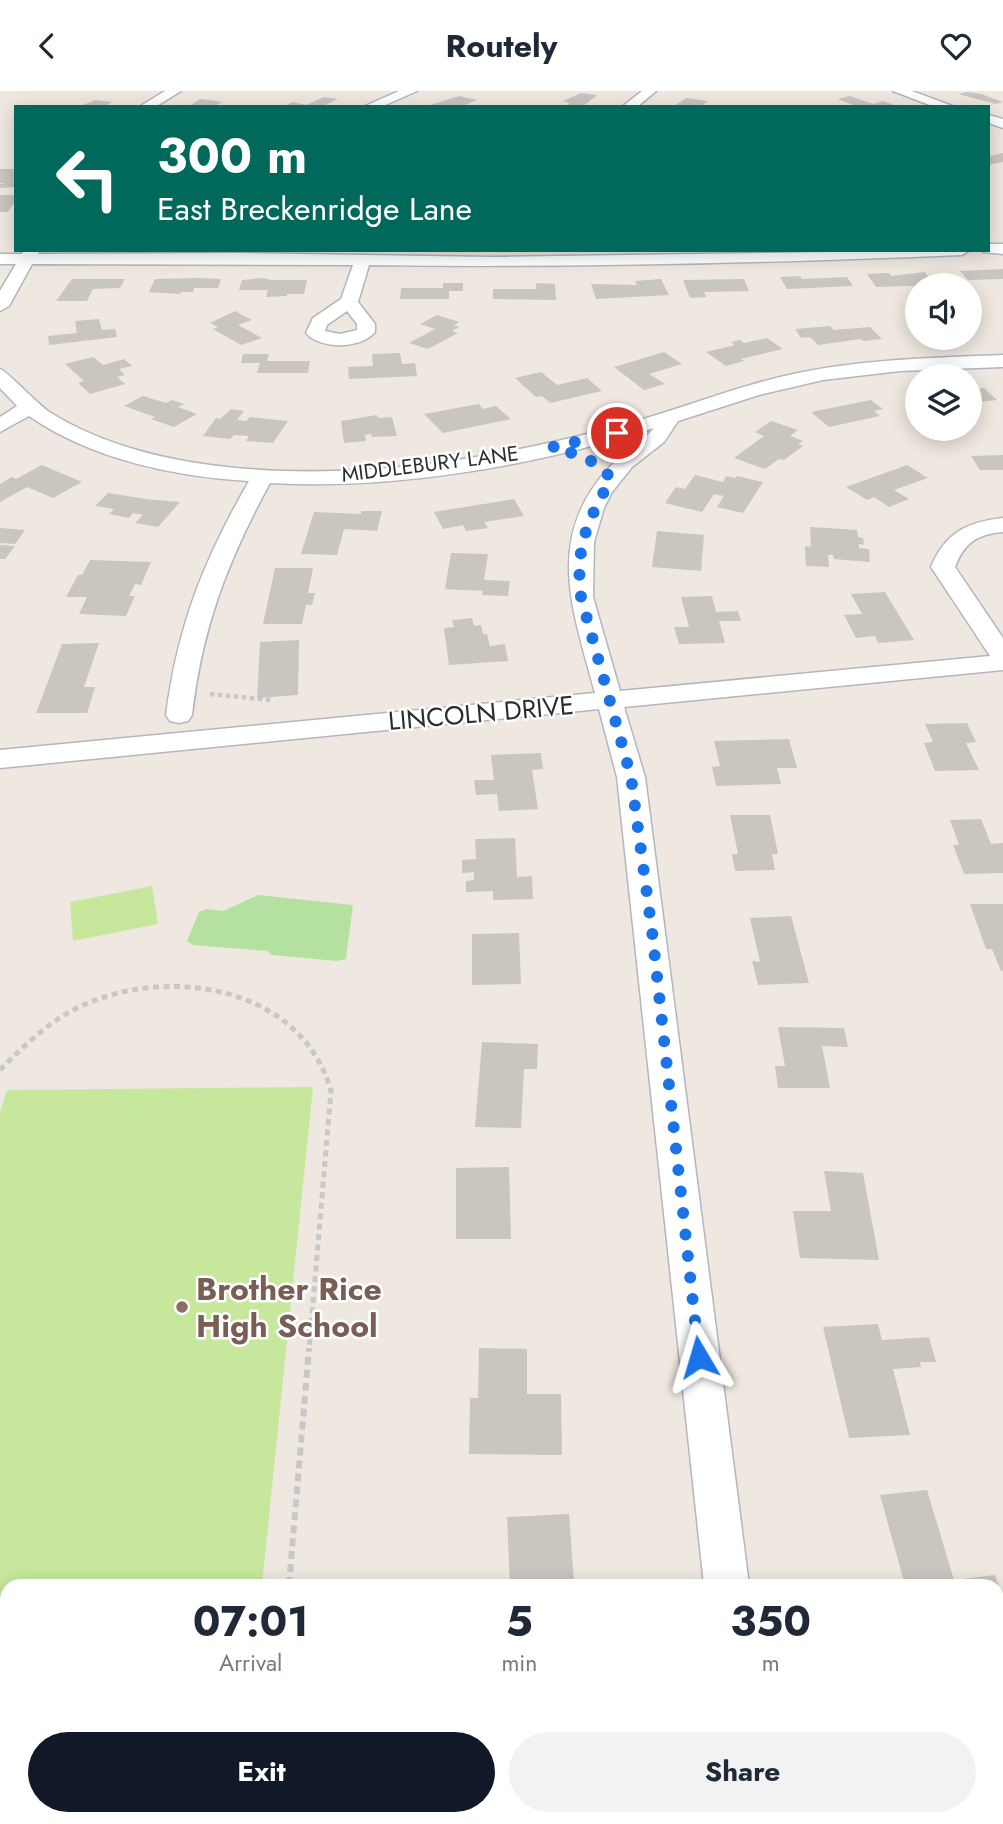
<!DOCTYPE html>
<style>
:root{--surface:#fff;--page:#f2f2f3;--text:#1f2937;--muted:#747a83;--accent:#111827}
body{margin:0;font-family:Jost,sans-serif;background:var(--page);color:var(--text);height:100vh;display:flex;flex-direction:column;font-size:26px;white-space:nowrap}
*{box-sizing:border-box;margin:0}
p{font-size:23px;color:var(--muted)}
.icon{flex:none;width:38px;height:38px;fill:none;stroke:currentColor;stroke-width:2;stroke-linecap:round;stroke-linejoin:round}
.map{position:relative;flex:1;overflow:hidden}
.details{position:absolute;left:0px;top:1488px;width:1004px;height:247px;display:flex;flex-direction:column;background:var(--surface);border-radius:21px 21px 0 0;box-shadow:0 4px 18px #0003}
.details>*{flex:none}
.banner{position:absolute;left:14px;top:14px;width:976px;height:147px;border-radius:0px;box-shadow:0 4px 18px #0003;background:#00695c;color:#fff;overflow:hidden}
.fabs{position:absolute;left:905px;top:182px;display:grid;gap:14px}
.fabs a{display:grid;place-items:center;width:77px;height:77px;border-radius:50%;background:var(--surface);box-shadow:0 4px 18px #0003;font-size:35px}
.pin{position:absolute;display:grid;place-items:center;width:60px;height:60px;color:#fff;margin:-30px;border:4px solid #fff;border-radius:50%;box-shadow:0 2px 7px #0007}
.me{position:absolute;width:77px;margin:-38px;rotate:353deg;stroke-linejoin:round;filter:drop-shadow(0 0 5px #0008)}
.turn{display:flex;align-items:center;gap:24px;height:147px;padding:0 28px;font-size:32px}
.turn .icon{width:91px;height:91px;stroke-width:2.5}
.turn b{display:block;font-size:49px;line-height:60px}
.eta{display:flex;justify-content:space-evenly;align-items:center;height:119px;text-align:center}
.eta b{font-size:42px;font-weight:700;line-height:49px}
.primary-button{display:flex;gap:14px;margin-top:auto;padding:14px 28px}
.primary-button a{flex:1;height:80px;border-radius:42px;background:var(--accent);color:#fff;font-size:28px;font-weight:700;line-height:80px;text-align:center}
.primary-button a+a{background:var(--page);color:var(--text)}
header{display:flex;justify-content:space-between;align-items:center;height:91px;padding:0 28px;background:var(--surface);font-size:32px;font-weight:700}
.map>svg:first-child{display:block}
.green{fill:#b5e1a0}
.pitch{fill:#c7e89c}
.building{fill:#c9c5bf}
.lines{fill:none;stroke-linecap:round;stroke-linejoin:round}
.minor-casing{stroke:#b3b6bf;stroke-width:3}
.path-far2{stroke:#c8c8c8;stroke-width:4.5;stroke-dasharray:4.5 3.5;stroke-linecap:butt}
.path-far1{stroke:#c8c8c8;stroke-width:5;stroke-dasharray:6 4.5;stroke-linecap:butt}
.path{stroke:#c8c8c8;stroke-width:6;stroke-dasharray:8 5;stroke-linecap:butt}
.minor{fill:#fff;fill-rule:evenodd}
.route{stroke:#1a73e8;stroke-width:12;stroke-dasharray:0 21.6}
.education-dot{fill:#8d6e63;stroke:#fff;stroke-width:2.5}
.labels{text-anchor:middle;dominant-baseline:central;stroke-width:5;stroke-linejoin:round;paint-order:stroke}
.far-street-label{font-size:21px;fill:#2d2d2d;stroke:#fff}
.street-label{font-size:26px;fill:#2d2d2d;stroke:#fff}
.near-education-label{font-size:32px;font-weight:bold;fill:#785e54;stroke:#fff;text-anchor:start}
</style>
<header><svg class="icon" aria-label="back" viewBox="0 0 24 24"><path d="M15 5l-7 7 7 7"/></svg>Routely<svg class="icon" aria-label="heart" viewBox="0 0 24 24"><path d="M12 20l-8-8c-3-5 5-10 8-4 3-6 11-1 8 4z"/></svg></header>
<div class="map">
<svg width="1003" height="1733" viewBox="0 0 1003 1733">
<rect width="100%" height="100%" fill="#eee8e0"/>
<path class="green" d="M258,804L353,814L346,868L337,870L272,864L267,860L193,854L187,850L199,821L206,818L223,820Z"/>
<path class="pitch" d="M152,795L158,833L73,850L70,811Z
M313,996L262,1494H7V1697H0V1021L7,999Z"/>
<path class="building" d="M967,1L981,3L1003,11L996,13L958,3Z
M581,2L597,4L582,16H563L570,12L563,10Z
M459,5L477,9L460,16L427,15Z
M850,5L873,13L883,10L894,14L849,16L853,14L838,8Z
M324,6L338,8L321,16L285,15L293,11L306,14Z
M686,7L701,9L708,10L700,16H673Z
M200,8L217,10L222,11L215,15L188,16Z
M96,9L112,11L104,16H77Z
M1003,62V71L989,74V65Z
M0,78H16V96L0,97V93L7,92H0Z
M0,104H16V109L8,121H0Z
M1003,178V188L968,189L960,180Z
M925,181L935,194L876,196L867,183L889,182L891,185Z
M800,185L802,188L847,186L853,195L787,198L780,186Z
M198,187L221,188L218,197H194L193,201H181L180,203L149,201L155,188Z
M263,187L271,189H307L304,203H287V205L266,206L268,199H239L242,189Z
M72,188H125L120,197L93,198L87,210H56Z
M661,188L669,204L596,208L591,193L637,194L635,190Z
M744,188L749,200L704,201L706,206L690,207L683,189Z
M443,192H463V200H449V208H400L401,197H443Z
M536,192L555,193L556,209L493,208V198H536Z
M235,220L252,229L238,234L262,247L241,254L213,238L218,236L210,232Z
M437,224L459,231L454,234L459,236L452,240L458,242L428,258L409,252L435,238L420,233Z
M99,228L102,239L115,238L117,246L49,254L48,245L77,242L75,230Z
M830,235L834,239L870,236L882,248L863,250L861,248L818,254L810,246L801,247L795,238Z
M767,247L783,258L741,268L744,270L726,275L706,261L735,254L731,251L740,249L744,252Z
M664,261L682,273L649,283L665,293L644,299L614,276Z
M400,262L402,273L415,272L417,285L349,288L348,276L373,275L372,263Z
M243,263H269L267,270H310L308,282H257L260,272H241Z
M93,266L103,274L124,268L132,275L119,278L125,284L117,286L125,293L90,303L78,292L84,290L65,273Z
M541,281L557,294L587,287L602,300L550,312L542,305L536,306L515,287Z
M984,297L997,309L970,312V299Z
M143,305L166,312L172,309L184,313L178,316L197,323L174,336L151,328L155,326L124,315Z
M871,309L883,318L874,320L880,325L829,336L811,321Z
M479,313L483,318L496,315L511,328L443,342L424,323Z
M231,318L244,320L237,329L246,330L250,326L288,330L273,352L246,350L249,345L234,344L230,348L203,345L216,327L220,328Z
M377,324L378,327L392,326L397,345L372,346L371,343L365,344L366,350L344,352L341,330Z
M771,330L798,339L790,345L803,350L798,353L803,355L784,369L779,368L765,378L734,367L764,345L755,341Z
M1003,364V379H980L971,365Z
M42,374L82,391L53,407L27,396L0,411V393L12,386L16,388Z
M907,374L928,387L894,399L909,408L889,416L874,406L867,409L846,396Z
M695,384L723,391L726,385L735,387L737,385L763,391L743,422L717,416L724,405L714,403L702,421L665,412L676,396L685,398Z
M108,402L146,408L180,411L158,436L135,432L143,424L133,422L129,427L109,423L114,418L95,415Z
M514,408L524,425L484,431L488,437L466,440L463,434L443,438L434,421Z
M361,420H382L377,440L344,438L337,464L301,463L314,421L361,423Z
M810,436L857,439L858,446L863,447L864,454L859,453V457L869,458L870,471L834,468L833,464H828L829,476L806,475L805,455L811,456Z
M0,437L25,439L15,453L0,452Z
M657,440L704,444L701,480L652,476Z
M0,454L15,455L5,468H0Z
M451,462L488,463L484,489L510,490L508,505L482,504L483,500L445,498Z
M90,469L151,471L141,494L135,493L129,505H135L126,525L79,523L87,506H66L78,484H82Z
M275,477H313L308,502H315L312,514H306L302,533H263Z
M885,501L914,549L878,552L875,545L856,547L844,524L862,523L851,503Z
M712,505L716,521L738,520L741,530H719L725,552L679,553L674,536H689L681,506Z
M472,527L474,535L481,534L483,543H487L490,555L505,553L508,570L449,574L444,537L454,536L452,529Z
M299,549L298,604L257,607L260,551Z
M99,552L84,596H95L87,622H36L62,553Z
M967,632L976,651L966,652L979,679L935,680L924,652L933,651L925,633Z
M789,648L797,677H777L781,693L716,695L712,676L720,675L714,650Z
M541,662L543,678L532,679L538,718L499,720L497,703L476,704L474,689H494L491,664Z
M730,724H770L778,763H772L775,779L735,780L732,763H738Z
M981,728L991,753L1003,752V782L964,783L953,754H959L950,729Z
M515,747L517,786L532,785L533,808L493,809V800L466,801V790L474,789V781L462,782V769L476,768L475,748Z
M970,813H1003V880H1001L992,858H986Z
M791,825L809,892L758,894L752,870L760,871L750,827Z
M519,842L521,893L472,894V843Z
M778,936L844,937L848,956L822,955L830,997H778L775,975H785Z
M482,951L538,953L537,978H524L521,1037L475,1036Z
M509,1076L511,1148H456V1077Z
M824,1080L863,1082L879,1169L800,1167L793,1120H831Z
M878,1233L882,1249L929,1246L936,1271H920L921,1276L893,1278L910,1344L849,1347L823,1236Z
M479,1257L527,1258V1303H561L562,1364L469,1363L470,1307H478Z
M927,1399L954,1489L995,1484L1003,1508V1559H998V1494H905L880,1404Z
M569,1423L574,1491L586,1490V1494H510L507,1426Z
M998,1714L1003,1733H926L925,1727H998Z
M516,1727H595V1732L516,1733Z"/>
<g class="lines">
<g class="minor-casing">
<path id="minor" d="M165,0H181L155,16H139Z
M399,0H417L381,16H363Z
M642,0H656L637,16H622Z
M893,0H912L955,16H935Z
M989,24L1003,28V37L989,32Z
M989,153H1003V163L983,161L982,159H989Z
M24,159H40L38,163L240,162L489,166L970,159L962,164C764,172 567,177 369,174L358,211L375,233V241C361,258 321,259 306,242L313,227L341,208L353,174L32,173L9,215L0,220V200L16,173H0V163H22ZM347,220L357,233V239L340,243L325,240L327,234Z
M1003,264V276L900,280L823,289L759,304L678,330L664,351L632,376L612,401L604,417L594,451L593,506L620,600L990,565L931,476C945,442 967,431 1003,427V441C977,443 964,452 955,476L1003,547V579L624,616L645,686L749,1494H704L617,686L599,618L0,677V659L595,602C574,523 544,450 606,380C621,363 640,353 654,337C533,375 397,399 270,392C228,469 202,536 192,624L188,630L179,632L170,630L166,624C178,533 204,469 249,390C175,386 91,368 29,325L0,341V326L17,315L0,297V278C7,280 38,314 51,322C102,354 168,370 227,376C356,390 490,369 615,336C676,320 735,295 798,282C865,268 934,267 1003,264Z
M734,1727H784V1733H734Z"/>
</g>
<path class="path-far2" d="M210,603L271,609"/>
<path class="path-far1" d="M0,979C23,956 46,933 75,918C163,873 301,893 331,1000L309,1259"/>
<path class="path" d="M289,1494L309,1257
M255,1733L257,1727"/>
<use href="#minor" class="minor"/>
</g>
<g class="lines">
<path class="route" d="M617,342L552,356C574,363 597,367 611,388C587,431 575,456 581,506L631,686L652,840L699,1266"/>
</g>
<circle class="education-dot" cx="182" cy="1216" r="7"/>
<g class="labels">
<g class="far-street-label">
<text transform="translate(430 373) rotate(-7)">MIDDLEBURY LANE</text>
</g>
<g class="street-label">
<text transform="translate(481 622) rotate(-5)">LINCOLN DRIVE</text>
</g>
<g class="near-education-label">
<text x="196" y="1198">Brother Rice<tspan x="196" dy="37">High School</tspan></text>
</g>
</g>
</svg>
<div class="fabs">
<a><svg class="icon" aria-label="sound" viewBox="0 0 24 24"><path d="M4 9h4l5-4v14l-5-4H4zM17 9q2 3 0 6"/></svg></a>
<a><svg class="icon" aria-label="layers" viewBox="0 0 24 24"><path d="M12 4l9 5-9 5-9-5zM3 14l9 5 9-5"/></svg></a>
</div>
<div class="pin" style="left:617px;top:342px;background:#d93025"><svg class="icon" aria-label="arrive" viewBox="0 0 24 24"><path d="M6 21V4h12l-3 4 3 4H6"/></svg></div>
<svg class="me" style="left:699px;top:1266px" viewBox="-20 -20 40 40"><path d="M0-17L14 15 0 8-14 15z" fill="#1a73e8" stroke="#fff" stroke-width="4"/></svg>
<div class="banner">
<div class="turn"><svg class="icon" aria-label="left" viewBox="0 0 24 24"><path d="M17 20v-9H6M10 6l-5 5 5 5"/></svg><div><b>300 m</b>East Breckenridge Lane</div></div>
</div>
<section class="details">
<div class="eta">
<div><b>07:01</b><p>Arrival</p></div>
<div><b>5</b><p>min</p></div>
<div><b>350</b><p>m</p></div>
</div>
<div class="primary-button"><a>Exit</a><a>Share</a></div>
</section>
</div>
